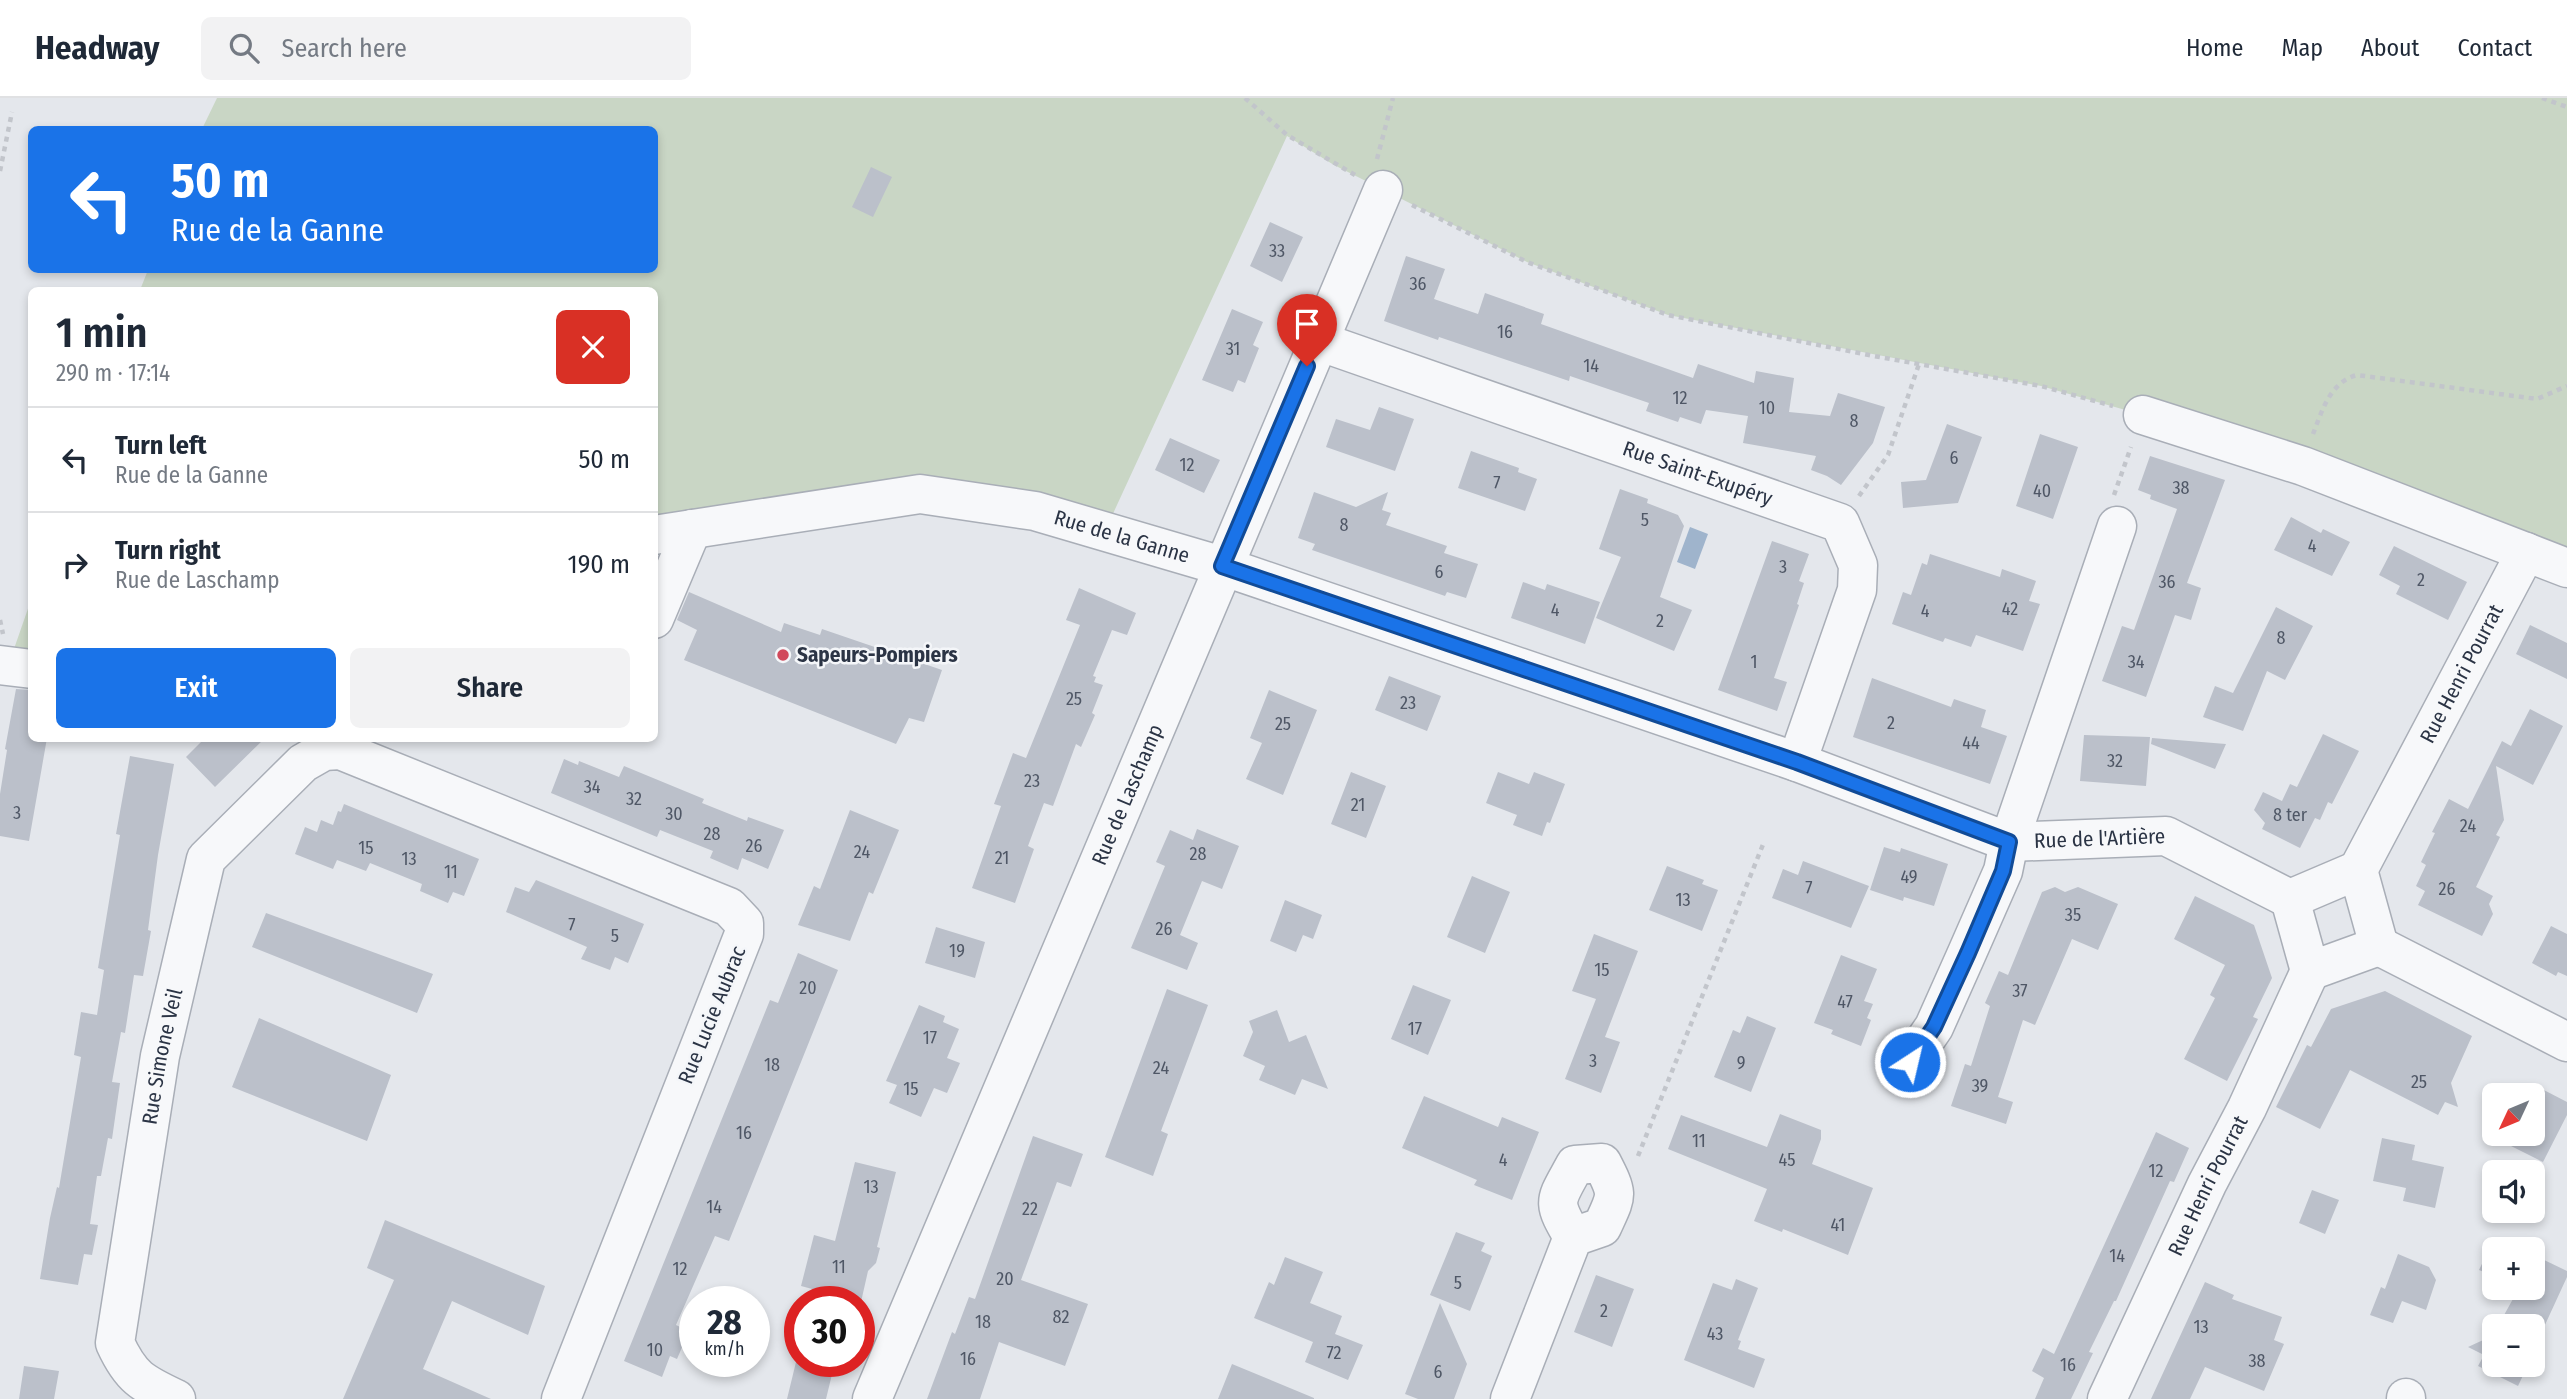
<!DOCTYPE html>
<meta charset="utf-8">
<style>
:root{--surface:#fff;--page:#f2f2f3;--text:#1f2937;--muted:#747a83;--line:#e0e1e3;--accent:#1a73e8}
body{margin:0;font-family:"Fira Sans Condensed",sans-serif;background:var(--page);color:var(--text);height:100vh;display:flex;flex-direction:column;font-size:26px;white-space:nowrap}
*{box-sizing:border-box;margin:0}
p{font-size:23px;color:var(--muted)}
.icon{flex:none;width:38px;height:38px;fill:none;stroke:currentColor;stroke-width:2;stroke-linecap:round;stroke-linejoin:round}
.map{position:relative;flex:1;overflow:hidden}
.side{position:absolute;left:28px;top:189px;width:630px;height:455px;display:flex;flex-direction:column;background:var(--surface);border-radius:10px;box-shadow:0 4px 10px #0003}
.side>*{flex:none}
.top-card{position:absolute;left:28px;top:28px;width:630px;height:147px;border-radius:10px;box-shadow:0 4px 10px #0003;background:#1a73e8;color:#fff;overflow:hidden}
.needle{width:46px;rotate:226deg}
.tools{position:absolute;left:2482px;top:985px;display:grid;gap:14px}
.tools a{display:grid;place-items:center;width:63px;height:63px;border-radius:10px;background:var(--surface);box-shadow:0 4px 10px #0003;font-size:35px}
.speed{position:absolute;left:679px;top:1188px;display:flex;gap:14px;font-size:35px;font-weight:700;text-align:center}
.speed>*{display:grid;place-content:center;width:91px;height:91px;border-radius:50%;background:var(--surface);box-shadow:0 4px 10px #0003;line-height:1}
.speed small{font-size:18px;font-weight:400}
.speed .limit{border:10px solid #d22;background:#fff;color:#111}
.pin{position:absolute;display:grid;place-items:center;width:60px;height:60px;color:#fff;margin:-72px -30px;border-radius:50% 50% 50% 0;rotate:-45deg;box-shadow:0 0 7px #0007}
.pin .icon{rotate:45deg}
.me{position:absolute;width:77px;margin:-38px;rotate:35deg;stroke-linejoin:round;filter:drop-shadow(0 0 5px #0008)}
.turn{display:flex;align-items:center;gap:24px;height:147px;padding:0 28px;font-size:32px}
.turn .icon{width:91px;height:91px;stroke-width:2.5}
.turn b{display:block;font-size:49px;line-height:60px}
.round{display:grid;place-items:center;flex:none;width:74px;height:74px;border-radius:10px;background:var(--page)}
.head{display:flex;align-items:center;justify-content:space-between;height:119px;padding:0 28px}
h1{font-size:42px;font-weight:600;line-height:52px}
.cta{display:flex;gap:14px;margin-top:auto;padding:14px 28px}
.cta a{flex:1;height:80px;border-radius:10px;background:var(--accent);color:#fff;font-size:28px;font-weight:600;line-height:80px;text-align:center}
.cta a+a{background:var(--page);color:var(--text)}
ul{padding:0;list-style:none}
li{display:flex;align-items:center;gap:21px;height:105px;padding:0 28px;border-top:2px solid var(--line)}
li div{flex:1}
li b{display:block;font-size:26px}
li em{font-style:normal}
header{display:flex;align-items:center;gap:42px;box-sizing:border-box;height:98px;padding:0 35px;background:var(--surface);border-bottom:2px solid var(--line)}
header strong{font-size:33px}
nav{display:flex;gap:38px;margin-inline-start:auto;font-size:24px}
.search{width:490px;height:63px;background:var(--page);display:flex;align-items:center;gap:18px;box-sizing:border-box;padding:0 24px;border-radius:10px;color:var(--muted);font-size:26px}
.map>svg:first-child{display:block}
.green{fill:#c9d6c5}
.water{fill:#9fb4cc}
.building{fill:#bbc0ca}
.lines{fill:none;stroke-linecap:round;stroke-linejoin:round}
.minor-casing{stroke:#a9aeb7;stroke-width:41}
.path{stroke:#c2c5cb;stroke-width:4.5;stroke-dasharray:5 5;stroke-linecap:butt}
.minor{stroke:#f7f8fa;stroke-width:38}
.route-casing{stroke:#114b97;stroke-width:18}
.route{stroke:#1a73e8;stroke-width:12}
.poi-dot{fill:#d1495b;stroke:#f4f6f9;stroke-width:2.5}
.labels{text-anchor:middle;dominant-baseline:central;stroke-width:5;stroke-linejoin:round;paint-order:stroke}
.number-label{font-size:18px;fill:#4f5766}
.street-label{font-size:21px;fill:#2b3445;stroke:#f4f6f9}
.poi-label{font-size:21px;font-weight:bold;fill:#2b3445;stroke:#f4f6f9;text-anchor:start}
</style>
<header>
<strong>Headway</strong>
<div class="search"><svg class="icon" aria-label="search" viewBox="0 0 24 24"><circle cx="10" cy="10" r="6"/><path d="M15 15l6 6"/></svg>Search here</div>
<nav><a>Home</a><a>Map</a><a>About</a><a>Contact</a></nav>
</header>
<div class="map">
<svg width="2567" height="1301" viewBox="0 0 2567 1301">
<rect width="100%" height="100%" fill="#e4e7ec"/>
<path class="green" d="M217,0H2567V470L2143,317L2041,288L1668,217L1527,164L1334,67L1287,38L1105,433L920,396L655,437L654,192H140L148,172H654V32L202,31Z
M31,502V571L8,568Z"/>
<path class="water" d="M1690,429L1708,436L1695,471L1677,464Z"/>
<path class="building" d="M871,69L892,79L873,119L852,109Z
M1270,124L1303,139L1282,184L1250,168Z
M1406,158L1445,171L1434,201L1478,216L1485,195L1544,216L1541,226L1693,280L1698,266L1754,285L1756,273L1794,280L1789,314L1830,318L1838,295L1885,309L1873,345L1841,387L1827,378L1811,372L1816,358L1743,345L1748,318L1706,312L1701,326L1680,319L1678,324L1646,313L1649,305L1570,278L1569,283L1439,239L1438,242L1384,223Z
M1232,211L1263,224L1253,247L1259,250L1245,285L1238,282L1233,294L1202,282Z
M1379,309L1414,321L1395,373L1326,349L1336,321L1370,332Z
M1947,326L1982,339L1958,405L1903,410L1901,384L1926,382Z
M2040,336L2078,349L2053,421L2016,408Z
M1170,340L1220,362L1204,395L1155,372Z
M1471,353L1519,370L1518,374L1537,381L1525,413L1458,390Z
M2150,358L2225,382L2187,485L2201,490L2191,522L2175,517L2146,599L2102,583L2122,528L2134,532L2177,411L2150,401L2151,397L2138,392Z
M1620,391L1648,401L1647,405L1678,417L1684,428L1660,499L1692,512L1674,553L1596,520L1621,459L1599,451Z
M1314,394L1356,409L1388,394L1382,412L1391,415L1386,427L1447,448L1444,455L1478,466L1466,500L1447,494L1445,498L1312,452L1315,446L1298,440Z
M2291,419L2321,435L2323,431L2350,444L2332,478L2274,452Z
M1772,443L1809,456L1799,483L1804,485L1797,506L1799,507L1774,580L1787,584L1777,613L1718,592Z
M2394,448L2467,484L2448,522L2396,496L2400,488L2379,477Z
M1930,456L2000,479L2002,471L2036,483L2029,503L2040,506L2023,553L1976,537L1971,549L1945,540L1943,544L1892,526L1903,494L1911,497L1922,465L1927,467Z
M1523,484L1545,492L1547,486L1600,504L1585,546L1511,520Z
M1079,490L1136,515L1127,537L1112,532L1093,578L1096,579L1094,584L1103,587L1092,615L1095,617L1081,649L1076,646L1053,708L1044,705L1028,748L1034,751L1015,805L972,790L1001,708L994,706L1013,655L1026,660L1080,527L1066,522Z
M689,494L781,534L784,525L820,537L822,531L942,572L924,624L909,620L896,646L684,562L697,532L677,522Z
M2276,509L2313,528L2285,582L2267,573L2243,633L2203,619L2215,588L2233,595Z
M2530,527L2567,545V581L2516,556Z
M1389,578L1441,598L1427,633L1375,612Z
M1872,580L1951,609L1954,601L1986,612L1981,629L2007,638L1990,686L1853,639Z
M16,591L32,592V640H47L29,743L0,738V696L7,652L5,651Z
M1269,592L1317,612L1283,697L1246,681L1262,645L1250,640Z
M2530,611L2563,628L2533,687L2496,668L2504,722L2496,737L2500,739L2476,789L2493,798L2489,806L2493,816L2482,838L2418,807L2425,793L2416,788L2426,767L2421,764L2435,735L2432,734L2449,701L2468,711L2502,643L2511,648Z
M2323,636L2359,653L2332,706L2328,704L2320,722L2315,720L2300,750L2262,731L2265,725L2254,712L2263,694L2282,703L2290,686L2297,689Z
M2084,637L2150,639L2146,688L2080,683Z
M205,640H265L215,689L186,659Z
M2152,640L2226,646L2215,671L2151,646Z
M130,658L174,666L158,757L148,832L151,833L143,878L134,877L125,935L121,934L112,984L120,985L112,1041L108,1040L101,1078H97L90,1126L98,1127L92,1157L84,1156L78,1187L40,1181L50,1120L57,1089L59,1090L81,959L74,957L81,914L97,917L104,872L98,870L120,737L116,736Z
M564,661L578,667L579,663L619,679L624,668L704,701L702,705L747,723L748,719L784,732L768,771L742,760L738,772L710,760L713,753L660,732L657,739L551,695Z
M1351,674L1386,688L1366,740L1331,726Z
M1498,674L1529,686L1534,674L1565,686L1550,725L1547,724L1542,738L1513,727L1517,717L1486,705Z
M344,706L479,761L464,798L453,794L448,805L420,793L422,786L370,765L366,773L337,762L333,771L295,756L305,729L317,734L321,722L333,727L338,713L341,714Z
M850,712L899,732L873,796L869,794L850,843L798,827L814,788L820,791Z
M1197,731L1239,748L1222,791L1202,783L1180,837L1198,845L1187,872L1131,850L1165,768L1156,764L1170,732L1193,742Z
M1884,749L1900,754L1901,750L1948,766L1934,808L1904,799L1903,803L1870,792Z
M1803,763L1869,788L1851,830L1772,800L1783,771L1798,777Z
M1667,768L1704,782L1702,786L1718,792L1702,833L1649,812Z
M1472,778L1510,794L1485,855L1447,839Z
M536,782L644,826L628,865L615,859L610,872L581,861L587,849L506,814L515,789L529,794Z
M2055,789L2065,794L2078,789L2118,806L2098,852L2072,841L2035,927L2023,922L1998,999L2013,1004L2006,1026L1951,1008L1965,966L1971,968L1990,908L1985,905L1999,873L2008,877L2042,794Z
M2195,798L2254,827L2272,880L2253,919L2258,921L2227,983L2184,961L2215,900L2210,897L2225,867L2174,841Z
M1285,802L1322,817L1313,841L1303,837L1296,854L1270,843Z
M266,815L433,876L417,915L252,849Z
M2551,828L2567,836V878L2558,874L2556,878L2532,865Z
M936,829L985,844L975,880L925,865Z
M1594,836L1638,853L1605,939L1620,944L1601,995L1565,981L1596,901L1572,893Z
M798,855L838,872L729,1143L715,1138L676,1227L689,1233L677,1261L670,1258L662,1279L624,1263L770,902L778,905Z
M1841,857L1877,871L1864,903L1873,906L1867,920L1871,922L1861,948L1831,936L1833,932L1814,925Z
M1413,887L1451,902L1428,957L1391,941Z
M1167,891L1208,907L1161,1033L1168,1036L1153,1078L1105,1059Z
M2385,893L2472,938L2451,985L2458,1009L2445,1004L2438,1017L2350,972L2320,1031L2276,1009L2307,947L2311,949L2331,911Z
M919,907L945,918L943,924L959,931L947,960L960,965L947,995L934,990L921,1019L889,1005L897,987L886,983Z
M1277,912L1289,944L1306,937L1328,991L1302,981L1295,997L1259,982L1265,968L1243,958L1253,934L1249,923Z
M1747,918L1776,930L1751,994L1714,979L1733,932L1740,935Z
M259,920L391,977L367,1043L232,989Z
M2540,990L2567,1004V1017L2543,1064L2511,1048L2517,1036H2532V1006Z
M1424,998L1498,1029L1502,1019L1539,1034L1512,1102L1474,1087L1477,1082L1402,1050Z
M1780,1016L1821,1032V1041L1812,1066L1873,1090L1848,1157L1783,1131L1782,1134L1754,1123L1767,1091L1668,1051L1681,1017L1767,1049Z
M2156,1034L2189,1050L2174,1084L2170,1083L2116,1203H2114L2089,1254L2093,1255L2071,1301H2035L2044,1280L2032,1273L2043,1250L2054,1256Z
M1033,1038L1083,1056L1071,1089L1057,1084L1021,1182L1088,1206L1065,1268L999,1244L980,1301H927L952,1234L955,1236L969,1199L975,1201Z
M2382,1040L2415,1047L2412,1062L2444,1069L2435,1110L2403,1103L2406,1090L2373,1083Z
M855,1064L896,1074L877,1149L880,1150L876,1165L868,1173L861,1204L801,1188L814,1137L835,1143Z
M2312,1092L2339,1102L2325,1136L2299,1125Z
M385,1122L545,1188L528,1237L452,1203L423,1271L491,1301H343L394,1182L367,1170Z
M1456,1134L1485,1145L1481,1153L1492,1158L1470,1213L1430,1197Z
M2494,1141L2523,1152H2494V1178L2479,1172Z
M2398,1156L2429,1169L2436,1182L2426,1212L2402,1203L2393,1225L2370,1217L2381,1189L2385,1191Z
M2532,1156L2567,1173V1179L2532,1255V1228H2498L2519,1190H2532Z
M1285,1159L1323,1174L1310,1205L1342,1218L1335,1236L1363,1247L1348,1282L1305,1264L1313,1244L1254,1220L1269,1184L1274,1187Z
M1596,1177L1634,1191L1612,1249L1574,1234Z
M1736,1181L1758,1190L1738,1242L1741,1243L1738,1251L1765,1261L1754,1290L1684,1262L1713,1185L1732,1192Z
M2205,1184L2234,1197L2232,1201L2282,1219L2274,1242L2284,1246L2264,1293L2205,1269L2190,1301H2151Z
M1440,1205L1467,1266L1454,1301H1418L1405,1296Z
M2494,1237V1267H2528L2518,1288L2478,1268L2484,1257L2468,1249Z
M796,1264H835L826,1301H787Z
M1232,1266L1314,1300V1301H1218Z
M24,1268L59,1273L54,1301H19Z"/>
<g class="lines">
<g class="minor-casing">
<g id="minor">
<path id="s1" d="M1318,243L1840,425L1858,467L1857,492L1797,664"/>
<path d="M2143,317L2303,368L2567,470"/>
<path id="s2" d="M654,437L920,396L1035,413L1222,468L1797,664L2009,744L2166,738L2290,801"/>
<path d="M654,521L692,431"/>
<path d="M0,567L32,571"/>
<path id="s3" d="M2358,772L2526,454"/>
<path d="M2358,772L2379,848L2310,873L2290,801Z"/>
<path d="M2379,848L2567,944"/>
<path d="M1910,964L1934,929L1967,855L2003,773L2009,744L2117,428"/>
<path d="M2406,1300V1301"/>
<path id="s4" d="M176,1301C142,1285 131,1280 115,1245L160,958L206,761L303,665L324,653L340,652L729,809L744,825V836L561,1301"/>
<path id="s5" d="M872,1301L1383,92"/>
<path d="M1510,1301L1573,1139L1602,1129C1617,1096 1619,1098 1602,1065L1575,1067C1555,1104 1551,1102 1573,1139"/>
<path id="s6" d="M2107,1301L2207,1086L2247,1010L2310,873"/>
</g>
</g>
<path class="path" d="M1245,0L1287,37L1355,77
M2542,0L2567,9
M1377,61L1393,0
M0,73L12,14
M1412,107L1527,164L1668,217L1874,258L2041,288L2113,308
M2313,336C2322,313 2330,284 2357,277L2537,301L2567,288
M2114,397L2131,349
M1859,398L1888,357L1919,266
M0,522L3,536
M1638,1058L1764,744"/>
<use href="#minor" class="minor"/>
</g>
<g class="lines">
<g class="route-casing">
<path id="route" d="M1307,268L1222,468L1797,664L2009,744L2003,773L1968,855L1934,929L1910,964"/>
</g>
<use href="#route" class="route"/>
</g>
<circle class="poi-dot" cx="783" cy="557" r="7"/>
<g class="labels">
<g class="number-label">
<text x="1277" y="153">33</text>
<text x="1418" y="186">36</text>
<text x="1505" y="234">16</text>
<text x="1233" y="251">31</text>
<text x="1591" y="268">14</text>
<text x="1680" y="300">12</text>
<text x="1767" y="310">10</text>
<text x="1854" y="323">8</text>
<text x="1954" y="360">6</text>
<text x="1187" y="367">12</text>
<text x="1497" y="385">7</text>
<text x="2181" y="390">38</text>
<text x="2042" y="393">40</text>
<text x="1645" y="422">5</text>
<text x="1344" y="427">8</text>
<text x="2312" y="448">4</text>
<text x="1783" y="469">3</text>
<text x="1439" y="474">6</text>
<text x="2421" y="482">2</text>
<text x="2167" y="484">36</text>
<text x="2010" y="511">42</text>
<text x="1555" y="512">4</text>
<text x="1925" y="513">4</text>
<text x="1660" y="523">2</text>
<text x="2281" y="540">8</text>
<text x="1754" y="564">1</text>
<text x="2136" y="564">34</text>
<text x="1074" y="601">25</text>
<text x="1408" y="605">23</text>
<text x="1891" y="625">2</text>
<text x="1283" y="626">25</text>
<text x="1971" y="645">44</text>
<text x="2115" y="663">32</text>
<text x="1032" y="683">23</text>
<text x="592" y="689">34</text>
<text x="634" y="701">32</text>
<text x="1358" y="707">21</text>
<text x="17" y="715">3</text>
<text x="674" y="716">30</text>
<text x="2290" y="717">8 ter</text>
<text x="2468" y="728">24</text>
<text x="712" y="736">28</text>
<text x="754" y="748">26</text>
<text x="366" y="750">15</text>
<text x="862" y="754">24</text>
<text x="1198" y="756">28</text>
<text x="1002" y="760">21</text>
<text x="409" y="761">13</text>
<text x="451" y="774">11</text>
<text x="1909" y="779">49</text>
<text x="1809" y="790">7</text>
<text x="2447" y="791">26</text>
<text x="1683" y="802">13</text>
<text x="2073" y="817">35</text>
<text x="572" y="827">7</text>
<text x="1164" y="831">26</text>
<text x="615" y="838">5</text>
<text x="957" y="853">19</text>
<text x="1602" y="872">15</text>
<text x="808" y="890">20</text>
<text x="2020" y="893">37</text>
<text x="1845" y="904">47</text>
<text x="1415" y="931">17</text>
<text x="930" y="940">17</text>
<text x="1593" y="963">3</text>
<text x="1741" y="965">9</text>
<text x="772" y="967">18</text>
<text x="1161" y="970">24</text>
<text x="2419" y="984">25</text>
<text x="1980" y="988">39</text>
<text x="911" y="991">15</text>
<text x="744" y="1035">16</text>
<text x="1699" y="1043">11</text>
<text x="1503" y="1062">4</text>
<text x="1787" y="1062">45</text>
<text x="2156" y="1073">12</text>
<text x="871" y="1089">13</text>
<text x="714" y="1109">14</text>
<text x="1030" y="1111">22</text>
<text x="1838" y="1127">41</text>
<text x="2117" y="1158">14</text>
<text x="839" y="1169">11</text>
<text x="680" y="1171">12</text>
<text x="1005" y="1181">20</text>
<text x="1458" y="1185">5</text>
<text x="1604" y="1213">2</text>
<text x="1061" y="1219">82</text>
<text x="983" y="1224">18</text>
<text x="2201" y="1229">13</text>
<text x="1715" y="1236">43</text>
<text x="655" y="1252">10</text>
<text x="1334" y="1255">72</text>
<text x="968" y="1261">16</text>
<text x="2257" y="1263">38</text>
<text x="2068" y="1267">16</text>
<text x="1438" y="1274">6</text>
</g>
<g class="street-label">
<text stroke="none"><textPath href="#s1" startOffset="402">Rue Saint-Exupéry</textPath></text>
<text stroke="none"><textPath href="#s2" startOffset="476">Rue de la Ganne</textPath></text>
<text stroke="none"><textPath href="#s3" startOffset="222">Rue Henri Pourrat</textPath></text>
<text stroke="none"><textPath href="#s5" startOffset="656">Rue de Laschamp</textPath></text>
<text stroke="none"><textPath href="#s2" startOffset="1505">Rue de l'Artière</textPath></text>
<text transform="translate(712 917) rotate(-68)">Rue Lucie Aubrac</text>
<text stroke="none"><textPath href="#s4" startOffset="376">Rue Simone Veil</textPath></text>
<text stroke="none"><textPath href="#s6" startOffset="236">Rue Henri Pourrat</textPath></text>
</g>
<g class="poi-label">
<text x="797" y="557">Sapeurs-Pompiers</text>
</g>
</g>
</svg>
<div class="tools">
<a><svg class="needle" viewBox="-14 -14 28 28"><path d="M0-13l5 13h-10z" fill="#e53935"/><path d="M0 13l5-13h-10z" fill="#747a83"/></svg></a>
<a><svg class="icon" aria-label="sound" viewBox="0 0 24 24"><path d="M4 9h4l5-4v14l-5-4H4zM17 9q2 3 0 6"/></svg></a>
<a>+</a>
<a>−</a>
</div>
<div class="speed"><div>28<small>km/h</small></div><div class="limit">30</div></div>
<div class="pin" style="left:1307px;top:268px;background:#d93025"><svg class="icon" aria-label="arrive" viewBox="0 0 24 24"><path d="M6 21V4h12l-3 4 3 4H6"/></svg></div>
<svg class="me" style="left:1910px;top:964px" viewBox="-20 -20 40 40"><circle r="17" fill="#1a73e8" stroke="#fff" stroke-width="3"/><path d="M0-11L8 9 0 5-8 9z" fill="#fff"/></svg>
<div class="top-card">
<div class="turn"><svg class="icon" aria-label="left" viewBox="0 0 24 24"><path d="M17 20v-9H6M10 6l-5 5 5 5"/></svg><div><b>50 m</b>Rue de la Ganne</div></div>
</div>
<section class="side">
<div class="head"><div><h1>1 min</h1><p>290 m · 17:14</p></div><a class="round" style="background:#d93025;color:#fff"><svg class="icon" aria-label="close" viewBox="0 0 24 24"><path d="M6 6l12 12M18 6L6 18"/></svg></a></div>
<ul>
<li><svg class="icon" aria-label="left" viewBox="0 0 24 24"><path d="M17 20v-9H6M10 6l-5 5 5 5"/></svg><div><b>Turn left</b><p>Rue de la Ganne</p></div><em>50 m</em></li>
<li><svg class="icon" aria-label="right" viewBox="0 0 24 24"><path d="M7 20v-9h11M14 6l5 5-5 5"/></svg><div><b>Turn right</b><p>Rue de Laschamp</p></div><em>190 m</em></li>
</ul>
<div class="cta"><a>Exit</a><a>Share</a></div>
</section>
</div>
